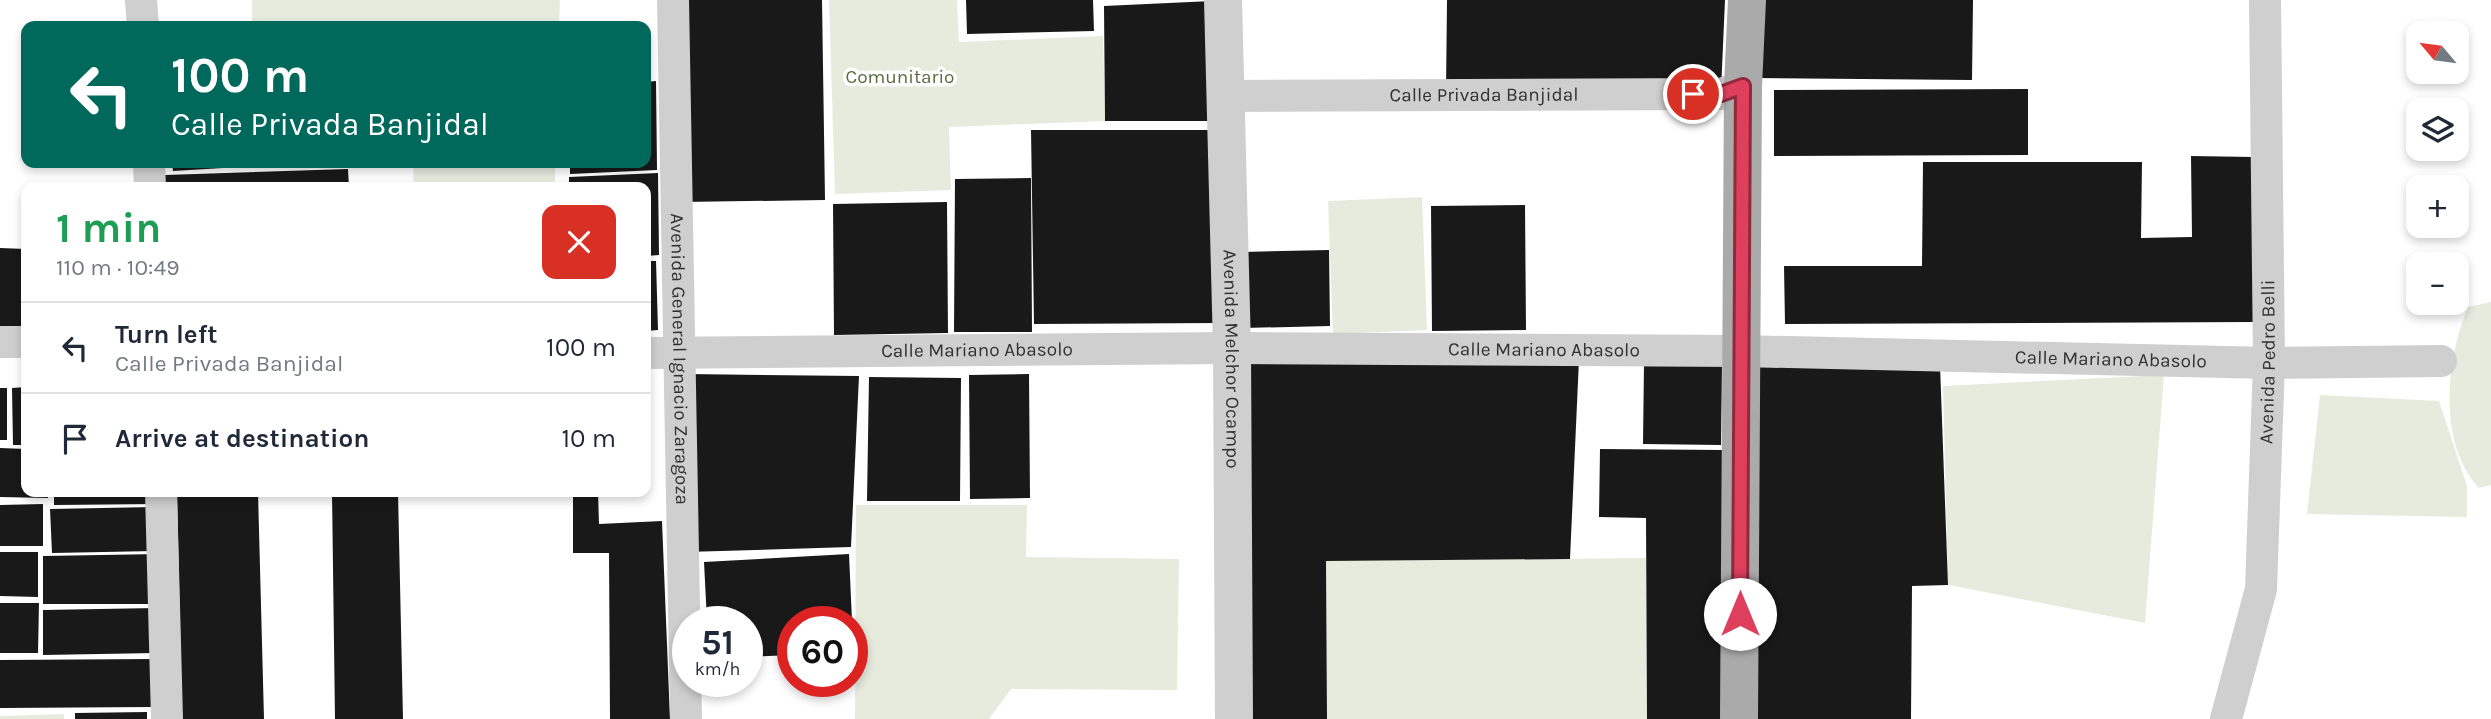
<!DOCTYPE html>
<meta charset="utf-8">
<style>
:root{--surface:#fff;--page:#f6f6f7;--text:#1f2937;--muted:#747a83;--line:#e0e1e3}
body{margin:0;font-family:Karla,sans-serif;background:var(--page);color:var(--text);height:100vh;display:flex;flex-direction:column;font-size:26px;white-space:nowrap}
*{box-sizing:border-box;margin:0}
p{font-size:23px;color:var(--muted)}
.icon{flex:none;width:38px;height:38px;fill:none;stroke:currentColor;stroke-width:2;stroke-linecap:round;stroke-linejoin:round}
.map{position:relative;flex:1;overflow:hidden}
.panel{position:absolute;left:21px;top:182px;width:630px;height:315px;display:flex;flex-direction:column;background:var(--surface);border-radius:14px;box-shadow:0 4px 10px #0003}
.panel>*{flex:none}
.guide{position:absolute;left:21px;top:21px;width:630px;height:147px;border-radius:14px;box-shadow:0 4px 10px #0003;background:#00695c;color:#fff;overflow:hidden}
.needle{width:46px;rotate:299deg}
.buttons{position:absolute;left:2406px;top:21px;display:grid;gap:14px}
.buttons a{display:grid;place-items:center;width:63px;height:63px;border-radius:14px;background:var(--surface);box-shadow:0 4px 10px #0003;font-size:35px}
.speed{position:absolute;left:672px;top:606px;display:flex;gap:14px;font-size:35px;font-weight:700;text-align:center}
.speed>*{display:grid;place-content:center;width:91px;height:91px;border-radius:50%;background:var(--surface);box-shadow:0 4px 10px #0003;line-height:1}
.speed small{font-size:18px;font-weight:400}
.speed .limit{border:10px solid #d22;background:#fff;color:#111}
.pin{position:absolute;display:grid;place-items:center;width:60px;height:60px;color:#fff;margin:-30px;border:4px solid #fff;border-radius:50%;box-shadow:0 2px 7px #0007}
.me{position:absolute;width:77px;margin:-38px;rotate:0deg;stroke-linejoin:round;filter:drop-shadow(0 0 5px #0008)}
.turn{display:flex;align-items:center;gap:24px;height:147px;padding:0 35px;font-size:32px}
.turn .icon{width:91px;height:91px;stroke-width:2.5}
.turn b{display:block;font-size:49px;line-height:60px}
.round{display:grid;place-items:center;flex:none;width:74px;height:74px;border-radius:14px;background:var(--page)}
.summary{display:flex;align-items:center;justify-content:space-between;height:119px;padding:0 35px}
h1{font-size:42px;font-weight:700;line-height:52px;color:#1e9e55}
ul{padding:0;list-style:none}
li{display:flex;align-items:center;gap:21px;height:91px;padding:0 35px;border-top:2px solid var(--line)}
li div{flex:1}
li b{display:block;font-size:26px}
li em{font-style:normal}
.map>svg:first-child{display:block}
.green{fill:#e6ebde}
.building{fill:#191919}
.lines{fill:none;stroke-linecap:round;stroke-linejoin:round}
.minor{stroke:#cfcfcf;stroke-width:32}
.tertiary{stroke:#cfcfcf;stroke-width:38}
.primary{stroke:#aaa;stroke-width:38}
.route-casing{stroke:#90293c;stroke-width:18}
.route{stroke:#de3f5d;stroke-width:12}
.labels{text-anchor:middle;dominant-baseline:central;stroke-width:7;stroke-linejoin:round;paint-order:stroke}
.park-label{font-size:19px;fill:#5a6c40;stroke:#fff}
.street-label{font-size:19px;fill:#323232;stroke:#fff}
</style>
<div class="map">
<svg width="2491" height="719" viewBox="0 0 2491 719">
<rect width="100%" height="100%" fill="#fff"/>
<path class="green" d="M252,0H560L559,26L252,24Z
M829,0H957L959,42L1103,36L1105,121L949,127L951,190L835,194Z
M414,163H555V187H413Z
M1422,197L1427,330L1333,334L1328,201Z
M2491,302V485L2479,488C2437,443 2446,359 2468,307Z
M2164,375L2145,623L1948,585L1943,386Z
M646,387H649L650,443H646Z
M2320,395L2439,401L2467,486V517L2307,514Z
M856,505H1027L1026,557L1179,559L1177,690L1011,689L989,719H855Z
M1646,558L1647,719H1327L1326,561Z
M64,714V719H0V716Z"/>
<path class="building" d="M681,0H822L825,200L681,202Z
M966,0H1093L1094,31L967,34Z
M1447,0H1725L1721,91L1446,90Z
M1755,0H1973L1972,80L1754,78Z
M1212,1L1216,121H1105L1104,6Z
M656,81L657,170L570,174V163H646V82Z
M2028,89V155L1774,156V90Z
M1031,130H1218L1221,323L1034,324Z
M2191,156L2254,157L2255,322L1785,324L1784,266H1922L1923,162H2142L2141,238L2192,237Z
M172,163H272L273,165L173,171Z
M348,169L349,187H165V175Z
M658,173L659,255L646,256V187H569V177Z
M1031,178L1032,332H954L955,179Z
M947,202L948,333L834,335L833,204Z
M1525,205L1526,330L1432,331L1431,206Z
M0,248L26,249V335L0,337Z
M1329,250L1330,326L1243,328L1242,252Z
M646,261H656L658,330L646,331Z
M1579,359L1570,559L1326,561L1327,719H1244L1243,360Z
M1644,363L1722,364L1721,445L1643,444Z
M1940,365L1948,585L1912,586L1911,719H1750L1757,367Z
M686,374L859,376L851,547L686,552Z
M1029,374L1030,498L970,499L969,375Z
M869,377L961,378L960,501H867Z
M26,387V445H13L12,388Z
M0,388H7V440H0Z
M0,448L26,449V492H48V498L0,497Z
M1600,449L1724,450L1729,719H1647L1646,518L1599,517Z
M54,492H156V504L54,505Z
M177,492H258L264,719H182Z
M332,492H398L403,719H335Z
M573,492H598L599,524L662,521L670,719H610L609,553H573Z
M43,504V546H0V505Z
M154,507L155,551L52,553L50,509Z
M0,552H38V597L0,596Z
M160,554V604H43V556Z
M849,554L852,621H793V655L747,657V621H707L704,562Z
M0,603H39L38,653H0Z
M156,608V653L43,655V610Z
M152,659L153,707L0,708V660Z
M147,712V719H75V713Z"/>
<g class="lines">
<g class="minor">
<path d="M141,0L143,26"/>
<path id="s1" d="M673,0L686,719"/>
<path id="s2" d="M1225,96L1721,94L1743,86"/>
<path d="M149,163L150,187"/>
<path d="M0,342H26"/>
<path id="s3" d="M646,353L1232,348L1741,351L2269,363L2441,361"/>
<path d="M161,492L167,719"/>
<path id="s4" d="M2226,719L2261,589L2269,363L2265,0"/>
</g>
<path class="tertiary" id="s5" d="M1223,0L1232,348L1234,719"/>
<path class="primary" d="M1739,719L1743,86L1747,0"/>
</g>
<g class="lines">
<g class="route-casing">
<path id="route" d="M1693,94H1721L1743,86L1740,614"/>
</g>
<use href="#route" class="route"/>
</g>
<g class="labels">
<g class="park-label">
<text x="900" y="77">Comunitario</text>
</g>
<g class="street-label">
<text stroke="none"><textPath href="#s2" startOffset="259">Calle Privada Banjidal</textPath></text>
<text stroke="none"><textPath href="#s3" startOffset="331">Calle Mariano Abasolo</textPath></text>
<text stroke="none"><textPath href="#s3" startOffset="898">Calle Mariano Abasolo</textPath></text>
<text stroke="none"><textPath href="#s1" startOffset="359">Avenida General Ignacio Zaragoza</textPath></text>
<text stroke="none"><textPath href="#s5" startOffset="359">Avenida Melchor Ocampo</textPath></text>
<text stroke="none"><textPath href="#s3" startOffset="1465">Calle Mariano Abasolo</textPath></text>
<text stroke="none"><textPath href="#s4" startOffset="362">Avenida Pedro Belli</textPath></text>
</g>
</g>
</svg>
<div class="buttons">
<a><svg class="needle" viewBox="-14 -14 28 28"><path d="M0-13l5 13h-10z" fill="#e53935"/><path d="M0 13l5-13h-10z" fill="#747a83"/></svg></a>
<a><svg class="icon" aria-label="layers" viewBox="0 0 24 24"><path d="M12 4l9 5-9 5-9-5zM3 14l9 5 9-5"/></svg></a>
<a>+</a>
<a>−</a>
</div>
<div class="speed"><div>51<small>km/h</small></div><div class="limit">60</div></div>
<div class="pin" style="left:1693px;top:94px;background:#d93025"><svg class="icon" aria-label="arrive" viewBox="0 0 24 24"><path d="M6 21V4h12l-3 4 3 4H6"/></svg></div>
<svg class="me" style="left:1740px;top:614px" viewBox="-20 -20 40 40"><circle r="19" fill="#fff"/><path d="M0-13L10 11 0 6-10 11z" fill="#de3f5d"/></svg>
<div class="guide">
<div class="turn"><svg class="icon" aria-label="left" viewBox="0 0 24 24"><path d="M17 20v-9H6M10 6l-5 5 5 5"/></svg><div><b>100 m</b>Calle Privada Banjidal</div></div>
</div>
<section class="panel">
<div class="summary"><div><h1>1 min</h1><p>110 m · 10:49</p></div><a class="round" style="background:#d93025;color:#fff"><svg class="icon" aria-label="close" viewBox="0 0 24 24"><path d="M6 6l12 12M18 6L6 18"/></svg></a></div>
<ul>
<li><svg class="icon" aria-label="left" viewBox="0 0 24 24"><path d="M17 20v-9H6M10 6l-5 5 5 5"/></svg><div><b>Turn left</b><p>Calle Privada Banjidal</p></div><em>100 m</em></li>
<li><svg class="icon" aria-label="arrive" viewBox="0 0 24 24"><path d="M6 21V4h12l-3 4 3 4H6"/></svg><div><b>Arrive at destination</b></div><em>10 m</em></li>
</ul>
</section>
</div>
